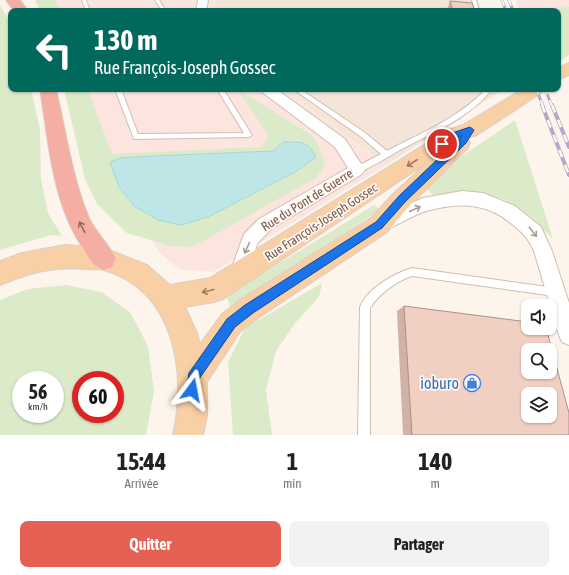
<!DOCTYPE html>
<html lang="fr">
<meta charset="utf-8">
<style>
:root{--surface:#fff;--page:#f2f2f2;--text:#222;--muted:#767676;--accent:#e46053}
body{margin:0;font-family:"Asap Condensed",sans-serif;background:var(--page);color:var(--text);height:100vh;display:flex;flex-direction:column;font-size:15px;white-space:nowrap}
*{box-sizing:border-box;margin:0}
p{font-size:13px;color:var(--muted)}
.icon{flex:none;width:22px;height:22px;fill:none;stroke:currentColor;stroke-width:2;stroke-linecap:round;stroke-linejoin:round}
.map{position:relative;height:435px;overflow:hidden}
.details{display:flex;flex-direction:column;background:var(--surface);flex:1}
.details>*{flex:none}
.hud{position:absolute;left:8px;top:8px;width:553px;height:84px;border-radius:8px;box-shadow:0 1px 3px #0004;background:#00695c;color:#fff;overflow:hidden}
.controls{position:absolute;left:521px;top:299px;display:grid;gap:8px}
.controls a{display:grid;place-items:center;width:36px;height:36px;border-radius:8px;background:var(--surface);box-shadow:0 1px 3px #0004;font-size:20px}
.speed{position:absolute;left:12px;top:371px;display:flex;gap:8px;font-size:20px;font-weight:700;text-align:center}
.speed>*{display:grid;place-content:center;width:52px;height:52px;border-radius:50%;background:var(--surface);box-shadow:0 1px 3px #0004;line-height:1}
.speed small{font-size:10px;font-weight:400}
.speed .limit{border:6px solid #d22;background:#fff;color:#111}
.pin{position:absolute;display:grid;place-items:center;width:34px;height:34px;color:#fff;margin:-17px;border:2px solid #fff;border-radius:50%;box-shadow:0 1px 4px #0007}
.me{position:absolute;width:44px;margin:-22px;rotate:13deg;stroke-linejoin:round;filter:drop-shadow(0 0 3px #0008)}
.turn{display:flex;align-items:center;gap:14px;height:84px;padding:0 20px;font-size:18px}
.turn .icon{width:52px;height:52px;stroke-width:2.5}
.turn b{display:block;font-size:28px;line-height:34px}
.eta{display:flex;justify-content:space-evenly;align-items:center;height:68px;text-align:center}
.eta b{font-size:24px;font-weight:700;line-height:28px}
.cta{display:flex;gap:8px;margin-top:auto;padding:8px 20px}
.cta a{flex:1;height:46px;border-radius:8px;background:var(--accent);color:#fff;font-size:16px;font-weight:700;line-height:46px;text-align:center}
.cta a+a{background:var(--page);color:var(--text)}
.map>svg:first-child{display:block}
.residential{fill:#f4e5d9}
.commercial{fill:#fce4df}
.green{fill:#dbebc9;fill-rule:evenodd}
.water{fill:#bfe6e7;stroke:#a5d7d9}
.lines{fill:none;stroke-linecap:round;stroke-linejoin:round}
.lane-casing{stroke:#d2bcb3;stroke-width:2}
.street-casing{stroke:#d2bcb3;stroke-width:2}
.primary-casing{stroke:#d9d0cd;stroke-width:2}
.highway-casing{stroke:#d9d0cd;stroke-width:2}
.lane{fill:#fff;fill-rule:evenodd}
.street{fill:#fff;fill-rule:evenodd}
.primary{fill:#f9cfa5;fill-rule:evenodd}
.highway{fill:#f5aea3;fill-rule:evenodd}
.rail-far1-casing{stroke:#b5a8c8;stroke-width:3}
.rail-casing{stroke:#b5a8c8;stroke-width:4}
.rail-far1{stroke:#fff8f2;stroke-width:2;stroke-dasharray:6;stroke-linecap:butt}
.rail{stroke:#fff8f2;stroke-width:2.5;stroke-dasharray:8;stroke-linecap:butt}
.wall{fill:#d0b2a8}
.building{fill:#f2cfc3;stroke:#a99188;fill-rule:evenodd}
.oneway{stroke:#9f7b67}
.oneway2{stroke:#ae9a94}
.oneway3{stroke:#91685e}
.route{fill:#1a73e8;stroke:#114b97}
.labels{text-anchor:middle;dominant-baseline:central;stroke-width:3.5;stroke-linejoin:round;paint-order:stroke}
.street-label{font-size:13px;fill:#78574d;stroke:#fff8f2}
.near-shop-label{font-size:16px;fill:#366cbe;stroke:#fff8f2;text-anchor:end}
</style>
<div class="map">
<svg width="569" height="435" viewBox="0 0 569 435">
<rect width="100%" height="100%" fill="#fdf4eb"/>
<path class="residential" d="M217,0H478L481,11H215Z
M284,89H504L386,165Z"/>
<path class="commercial" d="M56,0H217L215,11H60Z
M516,0H569V7L519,9Z
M88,89H284L386,165L213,272L179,269L159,252L134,206L112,154Z"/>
<path class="green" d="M35,0H56L60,11H40Z
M0,5L11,24V89H31L40,129L41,179L48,213L62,236L51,235L0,250Z
M569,7V55L558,63V11H520L519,9Z
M64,89H88L112,154L261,147L269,136L238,90L312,135L321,151L325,164L316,178L192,247L170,246L127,233L97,204L85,179ZM284,142H302L316,157L297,171L208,216L110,163L120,158L153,156L273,151Z
M515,120L553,239L531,217L505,200L468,191L434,196L427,189L459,158Z
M374,205L380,210L231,308L226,296Z
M322,283L319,297L296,322L276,351L266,390L272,435H233L228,362L245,328Z
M66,285L101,292L130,312L148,346L154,391L146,435H0V300L28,289ZM21,380H55V414H21ZM81,380H115V414H81Z"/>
<path class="water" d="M283,142C301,142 307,140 316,157L297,171L208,217L181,225L158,220L134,206L119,187L110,162L120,158L153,156L273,151Z"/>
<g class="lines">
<g class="lane-casing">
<path id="lane" d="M82,0H86L90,11H86Z
M155,0H159L166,11H162Z
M472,0H476L479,11H475Z
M115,89H121L138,134L244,133L217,89H223L252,135L249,137L134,139Z
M293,89H300L364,132L387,151C421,133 459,118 486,89H492C470,118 432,133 400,150C386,158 372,167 357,173L354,172L353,170L354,168L381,154L360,136Z
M412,268L555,288L558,289L560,292L558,295L555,296L412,276C396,281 379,294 370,308V435H358L360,307C368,288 393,274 412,268Z"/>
</g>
<g class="street-casing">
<path id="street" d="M198,0H208L206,11H196Z
M261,89H276L345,139L365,170L362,174L271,229L257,244L245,282L238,285L231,282L229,276L244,234L259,219L348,168L335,147L262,92Z
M462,191L483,193L515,206L541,227L552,251L569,303V345L562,342L559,335L534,251C528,238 524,234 513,225C487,202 459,202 426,211C411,216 396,226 381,232L375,229L372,224L375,219L423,198Z"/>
</g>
<g class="primary-casing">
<path id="primary" d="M569,63V75L558,80V68Z
M523,89H543L541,93L477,135L467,138L470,143L468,148L410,205L387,232L258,318L240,332L207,382V416L203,435H173C187,372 175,291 104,270C98,269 91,269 86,269C53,266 30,273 0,285V261L22,253L65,245L104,248L147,265L170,285L210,278L448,130L463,125ZM428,162L394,193L371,218L240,300L222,314L200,344L197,333L185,307L214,302L223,299Z"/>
</g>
<g class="highway-casing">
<path id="highway" d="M6,0H20L28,11H14Z
M40,89H56C66,132 72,177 89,218C96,233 109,244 116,259L112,267L104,270C93,266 91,261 85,251C52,204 49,144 40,89Z"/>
</g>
<use href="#lane" class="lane"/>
<use href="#street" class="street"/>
<use href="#primary" class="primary"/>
<use href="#highway" class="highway"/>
<g class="rail-far1-casing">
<path id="rail-far1" d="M502,0L506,11
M509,0L513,11
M536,89L543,106
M545,89L552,106"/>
</g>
<g class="rail-casing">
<path id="rail" d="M542,105L569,175
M552,105L569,147"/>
</g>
<use href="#rail-far1" class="rail-far1"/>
<use href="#rail" class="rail"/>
</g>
<path class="wall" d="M450,1L475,11H448L447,9Z
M404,306L569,435H403L397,311Z"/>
<path class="building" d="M450,1L472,3L475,11H453Z
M404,306L528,322V328H546L569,413V435H412ZM528,350H550V372H528ZM528,394H550V416H528Z"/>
<defs><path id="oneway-shaft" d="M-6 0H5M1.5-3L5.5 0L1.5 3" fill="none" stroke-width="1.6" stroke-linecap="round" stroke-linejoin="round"/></defs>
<g class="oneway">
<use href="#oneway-shaft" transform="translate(412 163) rotate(147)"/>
<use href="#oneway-shaft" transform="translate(208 291) rotate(166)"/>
</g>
<g class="oneway2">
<use href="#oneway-shaft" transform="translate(415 209) rotate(-24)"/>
<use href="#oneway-shaft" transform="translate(533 232) rotate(52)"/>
<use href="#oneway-shaft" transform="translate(247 248) rotate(113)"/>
</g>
<use class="oneway3" href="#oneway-shaft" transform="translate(82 227) rotate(-117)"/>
<path class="route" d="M470,127L474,130L466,143L405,202L382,228L253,313L235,327L199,379V390L197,395L192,396L188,395L186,390L189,373L227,319L245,305L376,222L399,196L463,135L442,146L438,144L439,141L452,133Z"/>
<defs>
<g id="shop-ring" transform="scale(0.9)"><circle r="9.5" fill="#fff8f2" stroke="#3f7fe0" stroke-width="1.5"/><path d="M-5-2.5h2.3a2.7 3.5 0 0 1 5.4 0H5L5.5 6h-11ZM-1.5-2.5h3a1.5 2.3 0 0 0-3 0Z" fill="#3f7fe0"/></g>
</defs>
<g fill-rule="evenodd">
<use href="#shop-ring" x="472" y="383"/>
</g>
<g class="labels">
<g class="street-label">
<text transform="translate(307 200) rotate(-32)">Rue du Pont de Guerre</text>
<text transform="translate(321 222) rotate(-33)">Rue François-Joseph Gossec</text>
</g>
<g class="near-shop-label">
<text x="459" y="383">ioburo</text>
</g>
</g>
</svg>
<div class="controls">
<a><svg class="icon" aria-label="sound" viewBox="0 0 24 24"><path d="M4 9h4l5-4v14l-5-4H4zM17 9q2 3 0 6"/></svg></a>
<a><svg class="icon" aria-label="search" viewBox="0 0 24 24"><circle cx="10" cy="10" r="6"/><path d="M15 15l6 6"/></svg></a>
<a><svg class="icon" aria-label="layers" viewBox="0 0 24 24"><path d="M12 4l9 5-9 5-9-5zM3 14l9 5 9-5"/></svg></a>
</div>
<div class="speed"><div>56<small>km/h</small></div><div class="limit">60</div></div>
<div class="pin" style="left:442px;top:144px;background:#d93025"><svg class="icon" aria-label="arrive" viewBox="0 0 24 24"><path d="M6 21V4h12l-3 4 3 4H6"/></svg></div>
<svg class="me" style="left:192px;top:390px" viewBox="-20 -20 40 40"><path d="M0-17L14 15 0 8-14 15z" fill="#1a73e8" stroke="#fff" stroke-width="4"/></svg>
<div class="hud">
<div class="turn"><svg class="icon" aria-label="left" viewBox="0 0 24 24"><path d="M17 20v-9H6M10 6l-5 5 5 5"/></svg><div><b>130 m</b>Rue François-Joseph Gossec</div></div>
</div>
</div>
<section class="details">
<div class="eta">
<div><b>15:44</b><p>Arrivée</p></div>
<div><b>1</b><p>min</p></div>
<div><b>140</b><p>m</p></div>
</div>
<div class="cta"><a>Quitter</a><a>Partager</a></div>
</section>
